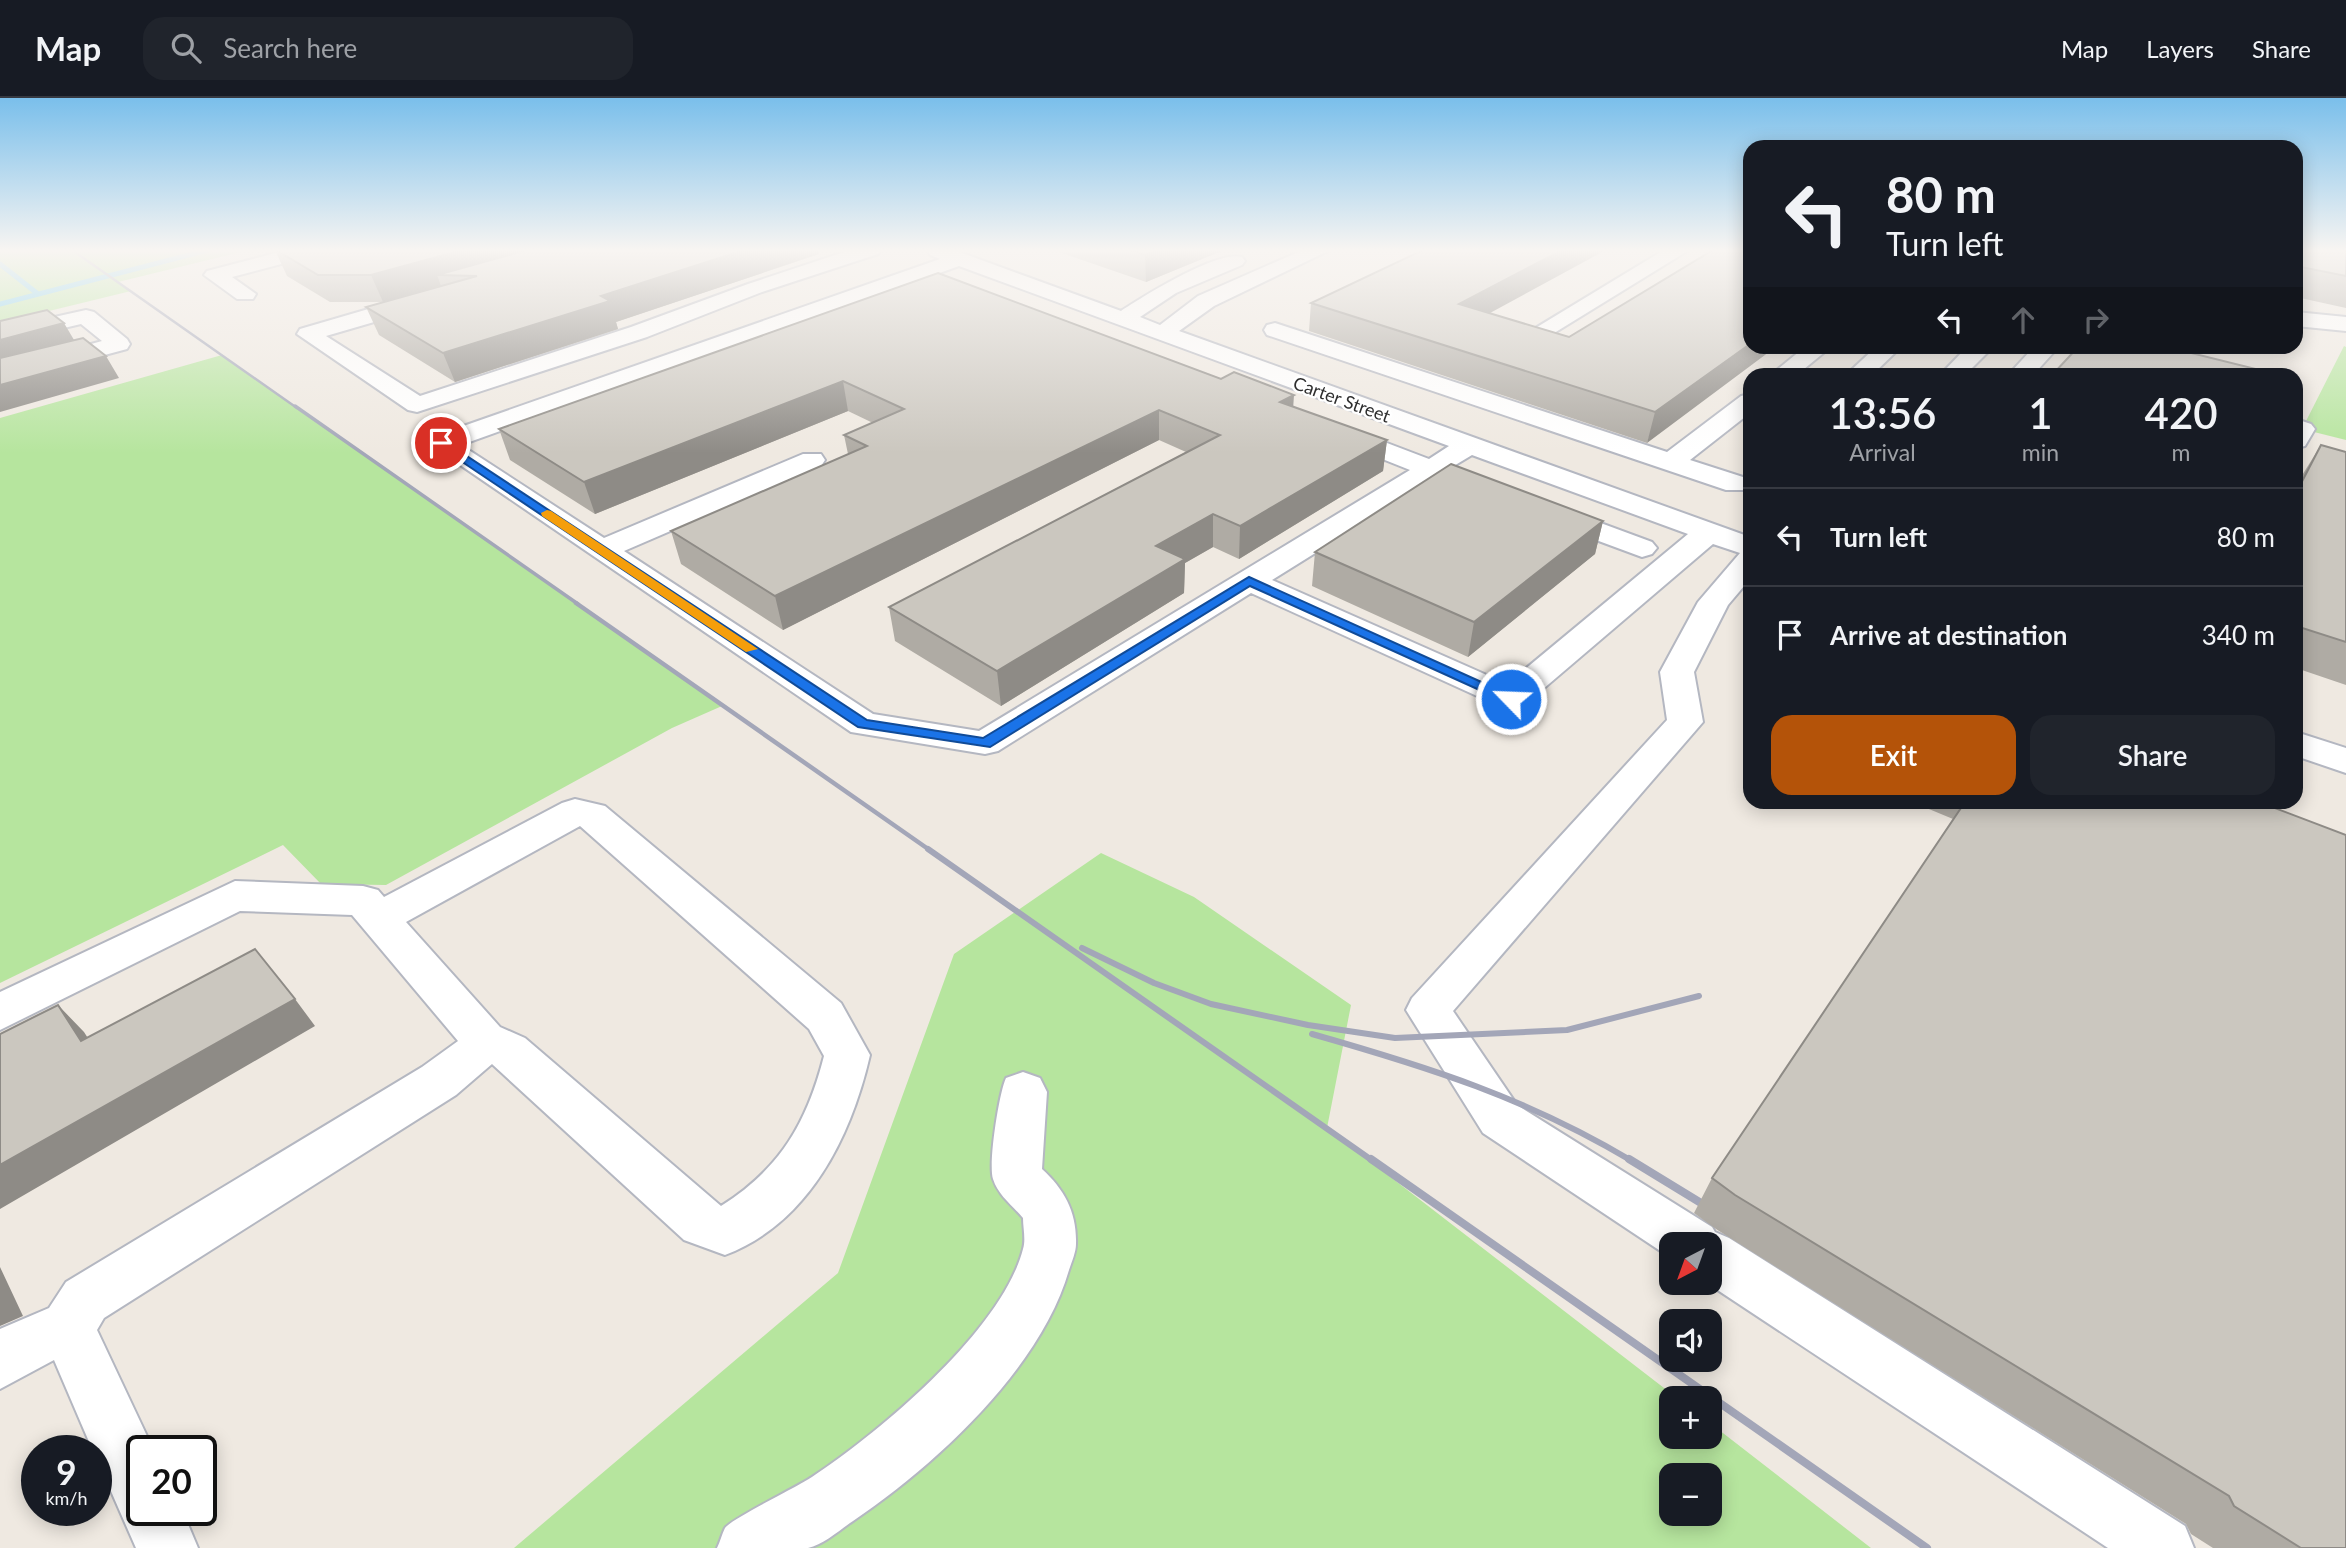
<!DOCTYPE html>
<meta charset="utf-8">
<style>
:root{--surface:#171b24;--page:#20242c;--text:#f1f3f6;--muted:#9ea1a6;--line:#363941;--accent:#b45309}
body{margin:0;font-family:Lato,sans-serif;background:var(--page);color:var(--text);height:100vh;display:flex;flex-direction:column;font-size:26px;white-space:nowrap}
*{box-sizing:border-box;margin:0}
p{font-size:23px;color:var(--muted)}
.icon{flex:none;width:38px;height:38px;fill:none;stroke:currentColor;stroke-width:2;stroke-linecap:round;stroke-linejoin:round}
.map{position:relative;flex:1;overflow:hidden}
.panel{position:absolute;left:1743px;top:270px;width:560px;height:441px;display:flex;flex-direction:column;background:var(--surface);border-radius:21px;box-shadow:0 4px 18px #0003}
.panel>*{flex:none}
.guide{position:absolute;left:1743px;top:42px;width:560px;height:214px;border-radius:21px;box-shadow:0 4px 18px #0003;background:#171b24;color:var(--text);overflow:hidden}
.needle{width:46px;rotate:221deg}
.tools{position:absolute;left:1659px;top:1134px;display:grid;gap:14px}
.tools a{display:grid;place-items:center;width:63px;height:63px;border-radius:14px;background:var(--surface);box-shadow:0 4px 18px #0003;font-size:35px}
.speed{position:absolute;left:21px;top:1337px;display:flex;gap:14px;font-size:35px;font-weight:700;text-align:center}
.speed>*{display:grid;place-content:center;width:91px;height:91px;border-radius:50%;background:var(--surface);box-shadow:0 4px 18px #0003;line-height:1}
.speed small{font-size:18px;font-weight:400}
.speed .limit{border:4px solid #111;border-radius:10px;background:#fff;color:#111}
.pin{position:absolute;display:grid;place-items:center;width:60px;height:60px;color:#fff;margin:-30px;border:4px solid #fff;border-radius:50%;box-shadow:0 2px 7px #0007}
.me{position:absolute;width:77px;margin:-38px;rotate:294deg;stroke-linejoin:round;filter:drop-shadow(0 0 5px #0008)}
.turn{display:flex;align-items:center;gap:24px;height:147px;padding:0 28px;font-size:32px}
.turn .icon{width:91px;height:91px;stroke-width:2.5}
.turn b{display:block;font-size:49px;line-height:60px}
.lanes{display:flex;align-items:center;height:66px;padding:0 28px;background:#0003;justify-content:center;gap:35px;direction:ltr}
.lanes .off{opacity:.35}
.eta{display:flex;justify-content:space-evenly;align-items:center;height:119px;text-align:center}
.eta b{font-size:42px;font-weight:600;line-height:49px}
.primary-button{display:flex;gap:14px;margin-top:auto;padding:14px 28px}
.primary-button a{flex:1;height:80px;border-radius:21px;background:var(--accent);color:#fff;font-size:28px;font-weight:600;line-height:80px;text-align:center}
.primary-button a+a{background:var(--page);color:var(--text)}
ul{padding:0;list-style:none}
li{display:flex;align-items:center;gap:21px;height:98px;padding:0 28px;border-top:2px solid var(--line)}
li div{flex:1}
li b{display:block;font-size:26px}
li em{font-style:normal}
header{display:flex;align-items:center;gap:42px;box-sizing:border-box;height:98px;padding:0 35px;background:var(--surface);border-bottom:2px solid var(--line)}
header strong{font-size:33px}
nav{display:flex;gap:38px;margin-inline-start:auto;font-size:24px}
.search{width:490px;height:63px;background:var(--page);display:flex;align-items:center;gap:18px;box-sizing:border-box;padding:0 24px;border-radius:21px;color:var(--muted);font-size:26px}
.map>svg:first-child{display:block}
.green{fill:#b6e59e;fill-rule:evenodd}
.lines{fill:none;stroke-linecap:round;stroke-linejoin:round}
.stream{stroke:#75cff0;stroke-width:5}
.minor-casing{stroke:#b4b7c1;stroke-width:4}
.minor{fill:#fff;fill-rule:evenodd}
.rail-far4{stroke:#a3a6b8;stroke-width:2.5}
.rail-far3{stroke:#a3a6b8;stroke-width:3.5}
.rail-far2{stroke:#a3a6b8;stroke-width:4.5}
.rail-far1{stroke:#a3a6b8;stroke-width:6}
.rail{stroke:#a3a6b8;stroke-width:8}
.wall{fill:#afaba4}
.shaded-wall{fill:#8e8b86}
.building{fill:#cbc7bf;stroke:#8e8b86;stroke-width:2}
.route{fill:#1a73e8;stroke:#114b97;stroke-width:2}
.slow{fill:#f59e0b}
.labels{text-anchor:middle;dominant-baseline:central;stroke-width:5;stroke-linejoin:round;paint-order:stroke}
.far-street-label{font-size:18px;fill:#2e2e2e;stroke:#fff}
</style>
<header>
<strong>Map</strong>
<div class="search"><svg class="icon" aria-label="search" viewBox="0 0 24 24"><circle cx="10" cy="10" r="6"/><path d="M15 15l6 6"/></svg>Search here</div>
<nav><a>Map</a><a>Layers</a><a>Share</a></nav>
</header>
<div class="map">
<svg width="2346" height="1450" viewBox="0 0 2346 1450">
<rect width="100%" height="100%" fill="#efe9e1"/>
<path class="green" d="M0,152H249L118,184L131,193L0,225Z
M2344,248L2346,249V342L2302,331Z
M222,257L722,608L672,630L386,787L321,786L283,747L0,885V320Z
M1101,755L1194,799L1351,907L1327,1030L1677,1300H1671V1339H1710V1325L1871,1450H514L838,1175L954,856ZM1671,1377H1710V1416H1671Z"/>
<g class="lines">
<path class="stream" d="M0,166L38,196
M0,206L208,152"/>
<g class="minor-casing">
<path id="minor" d="M287,152H322L319,156L232,179L256,196L253,201H237L204,177L207,173Z
M850,152H881L878,156L762,194L647,239L417,314L408,312L297,236L300,231L413,198H429L432,203L429,208L326,238L420,298L631,229L748,186Z
M928,152H954L1121,213C1144,198 1217,152 1242,159L1245,163L1242,167L1176,195L1140,219L1160,227L1198,198L1303,152H1330L1214,208L1179,233L1750,439V481L1728,507L1694,574L1703,624L1453,913L1517,1007L1712,1129L1715,1134L1729,1140L2185,1428L2194,1450H2108L1707,1185H1710V1146H1671V1160L1483,1035L1406,912L1412,900L1667,622L1660,574L1698,504L1740,455L1713,446L1523,608L1511,612L1499,608L1251,495L998,653L985,656L851,634L428,345L432,339L940,161L930,157ZM959,168L1449,348L1429,361L1345,329H1327L1323,334L1327,339L1410,372L979,633L873,616L624,453L821,368L825,362L821,356H803L604,440L461,347ZM1472,357L1688,436L1507,586L1272,482L1434,381L1450,386L1460,384L1464,378L1452,369Z
M1664,152H1689L1533,248L1525,250L1514,243Z
M86,212L94,214L127,241L130,246L127,251L0,285V271L102,243L81,226L0,245V231Z
M2296,214L2346,219V233L2296,228Z
M1275,225L1667,354L1741,298L1750,296V315L1690,362L1746,380L1750,386L1746,392H1726L1267,237L1264,232L1267,227Z
M1806,248H1832L1798,276H1772Z
M1877,248H1902L1873,276H1847Z
M1968,248H1985L1989,253L1966,276H1941Z
M2043,248L2053,255L2034,276H2009L2033,250Z
M2302,323L2311,326L2315,331L2305,348L2296,350V325Z
M1552,407L1652,444L1657,450L1652,456L1642,459L1542,422L1538,416L1542,410Z
M2296,634L2346,650V675L2296,658Z
M575,701L605,708L841,905L870,957C851,1039 809,1125 725,1157L684,1142L492,966L456,997L104,1220L97,1232L154,1353H142V1412H182L198,1450H136L96,1359V1353H93L54,1262L0,1291V1231L49,1210L66,1184L422,969L458,943L352,817L240,813L0,932V894L235,783L363,788L378,792L384,799L562,705ZM580,728L809,931L824,958C807,1024 781,1070 721,1108L525,940L500,929L406,824Z
M1023,974L1040,980L1047,994L1042,1071C1065,1092 1077,1115 1076,1146C1076,1154 1072,1163 1069,1172C1041,1270 936,1367 853,1423C841,1431 823,1447 808,1450C780,1450 746,1450 717,1450C720,1444 722,1436 725,1430C731,1421 797,1389 812,1379C880,1334 1002,1232 1023,1151C1026,1142 1023,1130 1023,1120C1012,1107 998,1097 993,1081C988,1066 999,995 1006,980Z"/>
</g>
<use href="#minor" class="minor"/>
<path class="rail-far4" d="M72,152L297,310"/>
<path class="rail-far3" d="M295,308L578,506"/>
<path class="rail-far2" d="M576,505L931,753"/>
<path class="rail-far1" d="M928,751L1373,1063
M1082,850L1154,885L1211,906L1308,927L1395,940L1567,932L1699,898
M1312,936C1428,969 1527,1000 1632,1063"/>
<path class="rail" d="M1371,1061L1927,1450
M1629,1061L1701,1105"/>
</g>
<path class="wall" d="M275,152H819V156L616,224L618,231L455,284L379,237L366,209L382,204H330L287,178Z
M1053,152H1224L1146,184Z
M1713,152L1647,345L1309,233L1311,205L1490,215L1569,239Z
M2296,152H2346V210L2296,199Z
M938,175L1293,309L1387,342L1383,373L1239,461L1213,449L1185,465L1184,495L1001,608L895,543L889,509L1186,354L1159,342L783,532L681,466L671,433L848,356L844,337L873,325L848,313L595,416L510,362L499,331Z
M2321,347L2346,354V587L2296,570V387Z
M1603,423L1595,456L1468,559L1312,488L1315,454Z
M1912,704H2274L2272,709L2346,1450H2213L2191,1436L2186,1426L1716,1131L1694,1115L1712,1080L1953,721Z"/>
<path class="shaded-wall" d="M462,152H565L437,177L441,188L383,204L371,177Z
M744,152H819V156L616,224L618,231L455,284L443,255L601,198Z
M1158,152H1224L1146,184L1145,157Z
M1562,152H1606L1455,234L1459,206Z
M64,225L77,247L0,268V242Z
M1750,246V248H1777L1647,345L1655,314Z
M106,258L119,280L0,314V287Z
M843,283L848,313L595,416L584,384Z
M1294,297L1292,327L1280,304Z
M1159,312V342L783,532L775,498Z
M1387,342L1383,373L1239,461L1240,428Z
M1213,416V449L1185,465L1184,495L1001,608L997,573L1156,448Z
M1603,423L1595,456L1468,559L1474,524Z
M295,901L315,928L0,1111V1067Z
M58,907L84,934L107,970L81,943Z
M0,1169L23,1218L0,1228Z"/>
<path class="building" d="M276,152H462L371,177H318Z
M527,152H744L601,198L610,203L443,255L366,209L477,178L437,177Z
M1131,152H1158L1145,157Z
M1423,152H1562L1459,206L1569,239L1713,152H1750V246L1655,314L1311,205Z
M2296,152H2346V178L2296,168Z
M938,175L1221,281L1234,274L1294,297L1280,304L1387,342L1240,428L1213,416L1156,448L1185,461L997,573L889,509L1220,337L1159,312L775,498L671,433L867,348L844,337L904,311L843,283L584,384L499,331Z
M47,212L64,225L0,242V223Z
M83,240L106,258L0,287V260Z
M2079,248H2163L2256,271L2252,276H2053Z
M2321,347L2346,354V544L2296,528V395Z
M1451,366L1603,423L1474,524L1315,454Z
M1965,704H2274L2272,709L2346,737V1450H2301L2234,1408L2229,1398L1735,1097L1712,1080Z
M255,851L295,901L0,1067V936L58,907L81,943Z"/>
<linearGradient id="sky" x2="0" y2="1"><stop stop-color="#7abfeb"/><stop offset="0.43" stop-color="#f8f5f2"/><stop offset="1" stop-color="#f8f5f2" stop-opacity="0"/></linearGradient>
<rect width="2346" height="355" fill="url(#sky)"/>
<path class="route" d="M437,343H444L867,622L983,640L1249,479L1519,601L1511,606L1506,604L1250,488L990,649L858,629L437,347Z"/>
<path class="slow" d="M547,412L551,413L758,551L746,554L542,418L541,415Z"/>
<g class="labels">
<g class="far-street-label">
<text transform="translate(1342 301) rotate(20)">Carter Street</text>
</g>
</g>
</svg>
<div class="tools">
<a><svg class="needle" viewBox="-14 -14 28 28"><path d="M0-13l5 13h-10z" fill="#e53935"/><path d="M0 13l5-13h-10z" fill="#9ea1a6"/></svg></a>
<a><svg class="icon" aria-label="sound" viewBox="0 0 24 24"><path d="M4 9h4l5-4v14l-5-4H4zM17 9q2 3 0 6"/></svg></a>
<a>+</a>
<a>−</a>
</div>
<div class="speed"><div>9<small>km/h</small></div><div class="limit">20</div></div>
<div class="pin" style="left:441px;top:345px;background:#d93025"><svg class="icon" aria-label="arrive" viewBox="0 0 24 24"><path d="M6 21V4h12l-3 4 3 4H6"/></svg></div>
<svg class="me" style="left:1511px;top:601px" viewBox="-20 -20 40 40"><circle r="17" fill="#1a73e8" stroke="#fff" stroke-width="3"/><path d="M0-11L8 9 0 5-8 9z" fill="#fff"/></svg>
<div class="guide">
<div class="turn"><svg class="icon" aria-label="left" viewBox="0 0 24 24"><path d="M17 20v-9H6M10 6l-5 5 5 5"/></svg><div><b>80 m</b>Turn left</div></div>
<div class="lanes"><svg class="icon" aria-label="left" viewBox="0 0 24 24"><path d="M17 20v-9H6M10 6l-5 5 5 5"/></svg><svg class="icon off" aria-label="ahead" viewBox="0 0 24 24"><path d="M12 20V5M6 11l6-6 6 6"/></svg><svg class="icon off" aria-label="right" viewBox="0 0 24 24"><path d="M7 20v-9h11M14 6l5 5-5 5"/></svg></div>
</div>
<section class="panel">
<div class="eta">
<div><b>13:56</b><p>Arrival</p></div>
<div><b>1</b><p>min</p></div>
<div><b>420</b><p>m</p></div>
</div>
<ul>
<li><svg class="icon" aria-label="left" viewBox="0 0 24 24"><path d="M17 20v-9H6M10 6l-5 5 5 5"/></svg><div><b>Turn left</b></div><em>80 m</em></li>
<li><svg class="icon" aria-label="arrive" viewBox="0 0 24 24"><path d="M6 21V4h12l-3 4 3 4H6"/></svg><div><b>Arrive at destination</b></div><em>340 m</em></li>
</ul>
<div class="primary-button"><a>Exit</a><a>Share</a></div>
</section>
</div>
